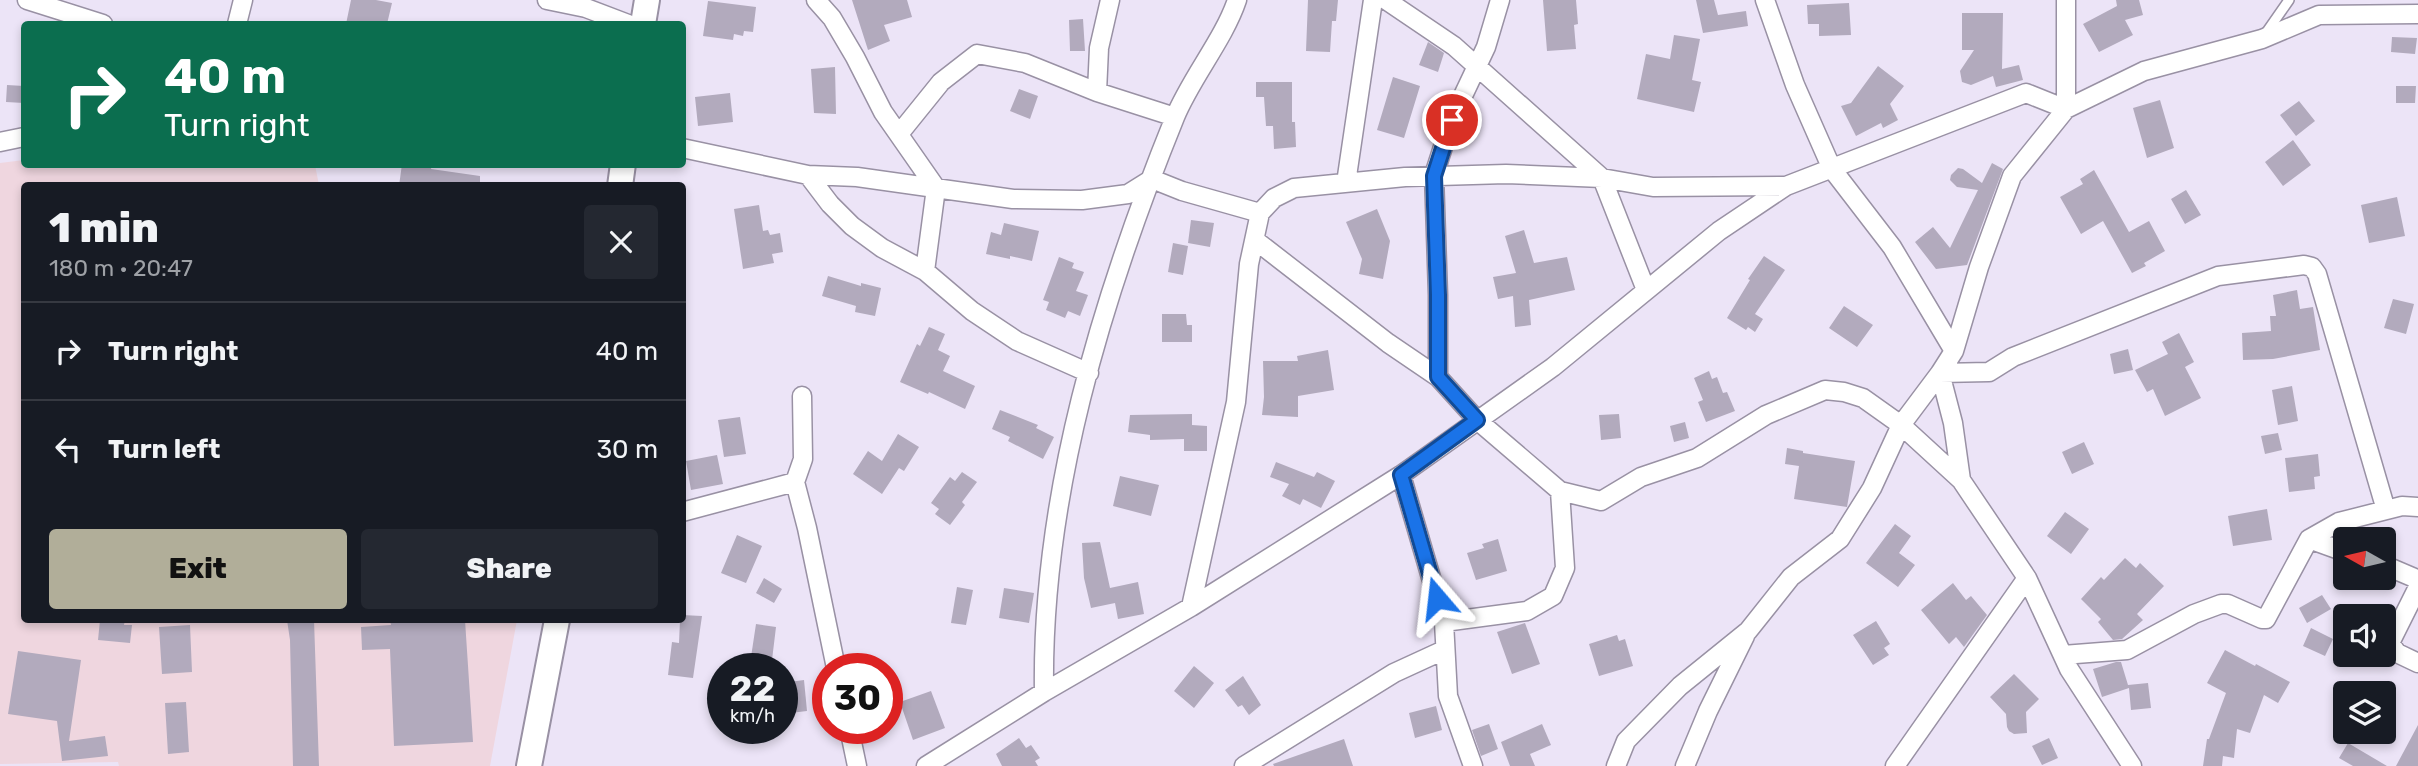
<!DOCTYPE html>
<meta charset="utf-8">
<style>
:root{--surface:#171b24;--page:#242831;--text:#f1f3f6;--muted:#9ea1a6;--line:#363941;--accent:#b1ae99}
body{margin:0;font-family:Rubik,sans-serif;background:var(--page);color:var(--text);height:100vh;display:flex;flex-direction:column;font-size:26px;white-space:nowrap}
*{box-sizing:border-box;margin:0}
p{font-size:23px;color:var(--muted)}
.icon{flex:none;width:38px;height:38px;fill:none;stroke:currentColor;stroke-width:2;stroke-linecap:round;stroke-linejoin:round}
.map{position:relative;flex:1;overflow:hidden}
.drawer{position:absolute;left:21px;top:182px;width:665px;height:441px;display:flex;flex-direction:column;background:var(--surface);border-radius:7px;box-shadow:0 4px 10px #0003}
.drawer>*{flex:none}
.banner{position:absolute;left:21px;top:21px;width:665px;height:147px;border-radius:7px;box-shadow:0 4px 10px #0003;background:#0b6e4f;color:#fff;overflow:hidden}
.needle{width:46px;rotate:278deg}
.tools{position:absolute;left:2333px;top:527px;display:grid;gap:14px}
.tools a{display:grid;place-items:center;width:63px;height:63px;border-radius:7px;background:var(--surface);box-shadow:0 4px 10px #0003;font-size:35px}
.speed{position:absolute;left:707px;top:653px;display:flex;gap:14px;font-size:35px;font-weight:700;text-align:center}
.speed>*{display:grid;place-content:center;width:91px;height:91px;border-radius:50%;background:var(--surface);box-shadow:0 4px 10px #0003;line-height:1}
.speed small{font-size:18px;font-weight:400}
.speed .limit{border:10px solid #d22;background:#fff;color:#111}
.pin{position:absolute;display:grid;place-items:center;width:60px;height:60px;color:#fff;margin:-30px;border:4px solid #fff;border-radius:50%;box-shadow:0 2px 7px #0007}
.me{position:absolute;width:77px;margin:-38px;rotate:343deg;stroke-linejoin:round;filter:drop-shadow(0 0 5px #0008)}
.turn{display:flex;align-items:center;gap:24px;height:147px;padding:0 28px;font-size:32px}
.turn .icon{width:91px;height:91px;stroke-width:2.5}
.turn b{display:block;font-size:49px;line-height:60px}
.round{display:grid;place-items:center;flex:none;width:74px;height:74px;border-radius:7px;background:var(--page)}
.summary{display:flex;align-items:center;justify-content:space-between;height:119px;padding:0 28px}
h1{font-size:42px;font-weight:800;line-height:52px}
.cta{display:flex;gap:14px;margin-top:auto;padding:14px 28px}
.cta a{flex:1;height:80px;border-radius:7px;background:var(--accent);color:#111;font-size:28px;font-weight:800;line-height:80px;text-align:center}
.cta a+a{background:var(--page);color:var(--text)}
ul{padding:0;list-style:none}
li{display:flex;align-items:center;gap:21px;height:98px;padding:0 28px;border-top:2px solid var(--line)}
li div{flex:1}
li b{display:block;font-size:26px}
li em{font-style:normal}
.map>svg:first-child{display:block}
.education{fill:#efd6df}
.building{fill:#b2aabd}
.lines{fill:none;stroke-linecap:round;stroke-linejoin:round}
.lane-casing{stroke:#9991a4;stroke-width:12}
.street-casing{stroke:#9991a4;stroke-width:21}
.secondary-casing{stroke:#9991a4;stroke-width:28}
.lane{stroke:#fff;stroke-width:9}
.street{stroke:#fff;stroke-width:18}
.secondary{stroke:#fff;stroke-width:24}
.route-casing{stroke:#114b97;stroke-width:18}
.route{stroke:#1a73e8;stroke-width:12}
</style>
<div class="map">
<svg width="2418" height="766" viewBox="0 0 2418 766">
<rect width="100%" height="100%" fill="#ece4f7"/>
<path class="education" d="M24,160V164L315,165L319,185L24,186V620H517L490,766H119L118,762L0,764V163Z"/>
<path class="building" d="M351,0H376L392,3L387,24H346Z
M852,0H907L912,17L884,25L890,41L868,50Z
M1308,0H1338L1336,21H1332L1330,52L1306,51Z
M1543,0H1576L1578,24L1574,25L1576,49L1547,51Z
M1696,0H1714L1718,15L1746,11L1748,26L1703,33Z
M2116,0H2139L2143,15L2125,20L2133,35L2099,52L2083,24L2117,6Z
M708,1L756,7L753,32L744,31L743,36L734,34L733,40L703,36Z
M1849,3L1851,35L1819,36V24H1808L1807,5Z
M1962,13H2003L2002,69L2019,65L2023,80L1996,87L1993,76L1971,85L1962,82L1960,71L1974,50H1962Z
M1083,19L1085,51H1070L1069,20Z
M1674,35L1700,39L1692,80L1701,82L1694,112L1637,99L1646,54L1670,59Z
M2392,37L2417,38L2415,54L2391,52Z
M1428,42L1444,53L1438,72L1419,65Z
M1878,66L1904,86L1890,104L1898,120L1883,128L1881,123L1856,136L1841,106L1851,103Z
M835,67L836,114L814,113L811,69Z
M1393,77L1420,86L1404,138L1377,130Z
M1256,82H1292V122H1295L1296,147L1274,149L1273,126H1266L1264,97H1256Z
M7,85L24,86V103L6,102Z
M2396,86H2416L2415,103H2396Z
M1019,89L1038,96L1030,119L1010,111Z
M730,93L733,122L698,126L695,97Z
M2160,100L2174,148L2147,158L2133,108Z
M2299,101L2315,121L2296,136L2280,115Z
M2293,140L2311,165L2283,186L2265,162Z
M1992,163L2003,169L1967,265L1936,269L1915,242L1933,227L1950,248L1978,190L1957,187L1950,180L1951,175L1958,168L1963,169L1982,183Z
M402,164H432L431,169L480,176V186H399Z
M2094,170L2129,232L2149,221L2165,251L2144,263L2146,266L2132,273L2103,221L2081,234L2060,197L2083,184L2080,179Z
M2186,190L2201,215L2185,224L2171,199Z
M2397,197L2405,236L2369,243L2361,205Z
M759,205L763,231L768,230L770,235L780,233L783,252L772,254L774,263L743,269L734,209Z
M1377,209L1390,241L1383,279L1359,274L1362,259L1346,222Z
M1191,220L1214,223L1210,247L1188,243Z
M1004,223L1039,231L1032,261L1010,256V259L986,254L991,232L1001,235Z
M1524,230L1534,263L1567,257L1575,290L1529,300L1531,325L1515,327L1513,296L1498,299L1493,277L1516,273L1505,236Z
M1173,243L1188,246L1183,275L1168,272Z
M1764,256L1785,270L1755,314L1763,319L1755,332L1748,327L1746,330L1727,318L1750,280L1748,279Z
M1059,257L1074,263L1072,268L1084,272L1076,291L1088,295L1080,316L1068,311L1065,318L1046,310L1049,302L1043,300Z
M828,276L861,286V283L881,288L875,316L855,312L856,306L822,296Z
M2297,290L2300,309L2313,307L2320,350L2273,359L2243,360L2242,333L2271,331L2270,316H2276L2273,295Z
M2393,299L2414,304L2406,334L2384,328Z
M1844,306L1873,325L1857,347L1829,328Z
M1162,314H1186L1187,325H1192V342H1162Z
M929,327L945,334L938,350L950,356L943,371L975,386L965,409L929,392L928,394L900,382L917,344L920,346Z
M2179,333L2194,362L2185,367L2201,398L2165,416L2153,389L2147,392L2135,370L2168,354L2162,342Z
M2128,349L2133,370L2114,374L2110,354Z
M1328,350L1334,390L1298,396V417L1262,415L1264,397L1263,361H1298L1297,356Z
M1709,371L1712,379L1717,377L1723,393L1727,392L1735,411L1706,422L1698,402L1703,400L1694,378Z
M2292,386L2298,421L2278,425L2272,390Z
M1000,410L1038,425L1036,428L1054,437L1043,459L1008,441L1010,437L992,429Z
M1192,414V425L1207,426V451H1184V439L1150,440V435L1128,432L1130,415Z
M1619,414L1621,438L1601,440L1599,415Z
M740,417L746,454L724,457L718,420Z
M1685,422L1689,438L1674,442L1670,426Z
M2278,433L2282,450L2265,454L2261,436Z
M898,434L919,447L904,471L899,468L882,494L853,474L868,451L882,461Z
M2084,442L2094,464L2072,474L2062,452Z
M1787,448L1803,451V453L1855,461L1847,507L1794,499L1799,466L1785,464Z
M2318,454L2320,476L2314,477L2315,489L2289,492L2285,458Z
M717,455L723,484L691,490L686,461Z
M1276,462L1314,477L1317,472L1335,481L1321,508L1303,499L1300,505L1282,496L1289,484L1270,477Z
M962,472L977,482L962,502L965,505L950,525L935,514L939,509L931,503L950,477L955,481Z
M1120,476L1159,485L1151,516L1113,506Z
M2267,509L2272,540L2233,546L2228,516Z
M2065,512L2089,529L2071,554L2047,536Z
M1895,524L1911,536L1899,553L1915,565L1898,587L1866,563Z
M737,535L762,546L746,583L721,573Z
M1498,539L1507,571L1476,580L1467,553L1484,548L1482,544Z
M1100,542L1110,588L1138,582L1144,614L1118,619L1115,603L1091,608L1084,578L1082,543Z
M2125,558L2136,568L2140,563L2164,586L2137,614L2143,620L2122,639L2113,640L2098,622L2101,619L2081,599L2101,577L2104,580Z
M764,578L782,589L774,603L756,593Z
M1953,583L1966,600L1971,596L1987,615L1964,647L1956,637L1949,644L1921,610Z
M957,587L973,590L966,625L951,623Z
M1004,588L1034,593L1029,623L999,618Z
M2322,595L2331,609L2307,623L2299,608Z
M682,615L702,616L693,678L668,675L672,642L679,643L680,620H682Z
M100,620H125L124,625H132L130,643L98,640Z
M287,620H314L319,766H293L290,640Z
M390,620H465L473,742L394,746L390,649L362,650L361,627L391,625Z
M1876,621L1890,644L1884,648L1889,655L1873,665L1853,635Z
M1525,623L1540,664L1512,674L1497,632Z
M756,624L776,627L772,660L751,657Z
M190,625L192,672L162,674L159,627Z
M2311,628L2333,639L2325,656L2303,646Z
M1617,635L1619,641L1625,639L1633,666L1599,676L1589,644Z
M2225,650L2255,666L2256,664L2290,682L2278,703L2264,695L2250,733L2237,729L2234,758L2223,756L2222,766H2203L2207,739H2209L2226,693L2207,683Z
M18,651L81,660L69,741L105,736L108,756L62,761L57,721L8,714Z
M2116,662H2121L2128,685L2148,683L2151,708L2131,710L2129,688L2102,697L2093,669Z
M1194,666L1214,683L1194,708L1174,691Z
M2014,674L2039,699L2026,712L2027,733L2014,734L2009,731L2007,727L2006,714L1990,697Z
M1243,676L1261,705L1249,715L1242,705L1238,707L1225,690Z
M804,680L807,711L782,714V683Z
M931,691L945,728L913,740L900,702Z
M186,702L189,752L168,754L165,703Z
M1436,706L1442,730L1415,738L1409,713Z
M1489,724L1498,749L1481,756L1472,730Z
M1542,724L1551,745L1530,754L1535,766H1510L1501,742Z
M2418,725V766H2396Z
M1019,738L1026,748L1031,745L1040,758L1035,761L1038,766H1002L996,754Z
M2049,738L2058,758L2042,765L2032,746Z
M1344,739L1353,766H1274L1273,764Z
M2348,743L2387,766H2353L2339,758Z"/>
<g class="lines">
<g class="lane-casing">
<path id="lane" d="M2266,33L2289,0"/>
</g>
<g class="street-casing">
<path id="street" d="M27,0L103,24
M547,0L586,8L628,24
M816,0L832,18L855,57L883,112L936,188L925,271
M1386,0L1454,46L1602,178L1646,290
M1765,0L1795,85L1832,169L1892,247L1954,351
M2066,0V109L2012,176L1979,267L1954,351L1940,373L1953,423L1961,480L2027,578L2069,669L2132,766
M237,24L243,0
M1097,92L1099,48L1110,0
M899,134L941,82L977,54L1025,63L1097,92L1175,117
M0,142L24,137
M682,148L808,175
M1346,183L1373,0
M1255,240L1388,343L1438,377L1477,420L1560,491L1601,501L1641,477L1697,458L1766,415L1825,390L1844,392L1863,398L1901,425L1961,480
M1089,373L1017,341L972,311L925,271L882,248L852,226L830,204L808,175L857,177L1013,199L1082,200L1128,194L1152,179L1182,191L1260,213
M1438,377V295L1434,175L1452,119L1486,47L1500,0
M1401,475L1444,622L1448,696L1473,766
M795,482L803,459L802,396
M682,512L795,482L807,528L836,668
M2309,539L2345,552
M2384,565L2417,579L2418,583
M2418,587L2390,643L2397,653L2418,663
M1191,607L1236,402L1249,264L1260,213L1274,198L1294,188L1405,177L1506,174L1602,178L1653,187L1786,186
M1444,622L1527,611L1553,596L1565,568L1560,491
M2063,655L2127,650L2194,614L2221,604H2228L2262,619H2266L2309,539L2339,522L2402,506L2418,507
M1044,692C1041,496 1102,297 1175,117C1191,78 1224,39 1237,0
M849,728L857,766
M926,766L1044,692L1191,607L1401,475L1553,367L1719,231L1786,186L2026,93L2066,109L2144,71L2262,39L2319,15L2418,14
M1244,766L1394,673L1444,650
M1616,766L1626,741L1680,686L1748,631L1791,577L1840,539L1872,488L1901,425L1940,373L1989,372L2013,357L2218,276L2304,265L2312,267L2317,274L2386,510
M1685,766L1708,711L1745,636
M1895,766L2027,578"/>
</g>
<g class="secondary-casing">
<path id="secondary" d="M643,24L647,0
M620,186L623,164
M529,766L557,620"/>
</g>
<use href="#lane" class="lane"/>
<use href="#street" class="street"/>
<use href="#secondary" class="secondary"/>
</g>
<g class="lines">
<g class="route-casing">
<path id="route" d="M1437,598L1401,475L1477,420L1438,377V295L1434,176L1452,120"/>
</g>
<use href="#route" class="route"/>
</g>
</svg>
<div class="tools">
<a><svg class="needle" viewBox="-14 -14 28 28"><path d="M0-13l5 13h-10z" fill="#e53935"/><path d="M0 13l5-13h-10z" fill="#9ea1a6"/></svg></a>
<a><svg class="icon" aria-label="sound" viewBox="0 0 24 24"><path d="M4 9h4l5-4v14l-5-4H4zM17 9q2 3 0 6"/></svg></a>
<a><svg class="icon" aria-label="layers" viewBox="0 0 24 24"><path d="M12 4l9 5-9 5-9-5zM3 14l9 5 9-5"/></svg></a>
</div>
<div class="speed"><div>22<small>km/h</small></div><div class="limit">30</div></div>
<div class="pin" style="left:1452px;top:120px;background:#d93025"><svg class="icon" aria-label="arrive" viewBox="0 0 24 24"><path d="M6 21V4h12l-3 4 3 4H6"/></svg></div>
<svg class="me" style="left:1437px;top:598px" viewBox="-20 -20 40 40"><path d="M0-17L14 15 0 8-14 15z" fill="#1a73e8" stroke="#fff" stroke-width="4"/></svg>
<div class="banner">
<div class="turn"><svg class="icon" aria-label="right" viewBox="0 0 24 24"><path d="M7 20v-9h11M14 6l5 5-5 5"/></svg><div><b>40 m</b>Turn right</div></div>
</div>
<section class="drawer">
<div class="summary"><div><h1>1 min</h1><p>180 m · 20:47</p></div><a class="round"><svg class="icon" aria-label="close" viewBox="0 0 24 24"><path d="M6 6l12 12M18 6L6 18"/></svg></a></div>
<ul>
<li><svg class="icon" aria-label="right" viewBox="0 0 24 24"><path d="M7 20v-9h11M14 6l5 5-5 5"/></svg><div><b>Turn right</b></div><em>40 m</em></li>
<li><svg class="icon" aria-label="left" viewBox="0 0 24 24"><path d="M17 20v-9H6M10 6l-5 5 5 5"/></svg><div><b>Turn left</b></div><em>30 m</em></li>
</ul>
<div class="cta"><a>Exit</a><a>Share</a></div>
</section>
</div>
